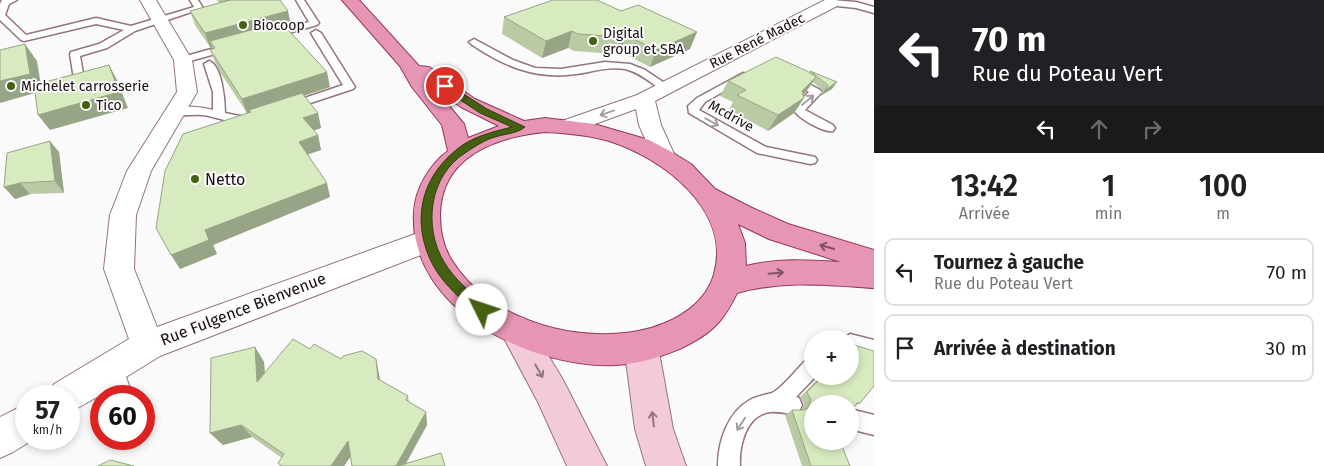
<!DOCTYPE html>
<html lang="fr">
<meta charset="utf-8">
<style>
:root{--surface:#fff;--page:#f2f2f2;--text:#202124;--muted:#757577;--line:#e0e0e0}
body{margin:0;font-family:"Fira Sans",sans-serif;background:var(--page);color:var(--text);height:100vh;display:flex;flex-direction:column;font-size:19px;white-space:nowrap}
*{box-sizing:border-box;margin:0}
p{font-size:16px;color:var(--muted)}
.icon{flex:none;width:28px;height:28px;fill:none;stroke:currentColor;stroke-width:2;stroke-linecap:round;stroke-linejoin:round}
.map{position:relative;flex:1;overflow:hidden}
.sheet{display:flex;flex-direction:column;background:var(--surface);width:450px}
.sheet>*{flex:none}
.guide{background:#202124;color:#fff;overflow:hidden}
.controls{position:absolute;left:804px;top:330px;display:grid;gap:10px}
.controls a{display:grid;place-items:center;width:55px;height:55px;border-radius:50%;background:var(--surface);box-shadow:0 2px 8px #0003;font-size:25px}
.speed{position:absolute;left:15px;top:385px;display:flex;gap:10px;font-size:25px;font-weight:700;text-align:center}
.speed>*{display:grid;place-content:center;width:65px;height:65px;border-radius:50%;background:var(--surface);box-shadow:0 2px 8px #0003;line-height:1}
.speed small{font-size:12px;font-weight:400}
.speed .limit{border:8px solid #d22;background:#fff;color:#111}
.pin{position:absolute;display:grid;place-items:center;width:42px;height:42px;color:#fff;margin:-21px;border:2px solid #fff;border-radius:50%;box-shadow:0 1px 5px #0007}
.me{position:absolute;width:55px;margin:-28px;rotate:311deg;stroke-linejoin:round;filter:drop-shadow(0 0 4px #0008)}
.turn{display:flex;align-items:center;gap:18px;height:105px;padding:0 15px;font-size:22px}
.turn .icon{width:65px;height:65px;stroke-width:2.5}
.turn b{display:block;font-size:35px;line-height:42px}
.lanes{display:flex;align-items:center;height:48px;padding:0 15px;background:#0003;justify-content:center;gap:25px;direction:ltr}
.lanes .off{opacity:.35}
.eta{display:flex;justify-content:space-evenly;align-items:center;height:85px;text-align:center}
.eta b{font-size:30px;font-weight:600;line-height:35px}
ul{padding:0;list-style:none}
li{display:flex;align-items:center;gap:15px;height:68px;margin:0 10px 8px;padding:0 5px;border:2px solid var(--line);border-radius:10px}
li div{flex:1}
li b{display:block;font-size:19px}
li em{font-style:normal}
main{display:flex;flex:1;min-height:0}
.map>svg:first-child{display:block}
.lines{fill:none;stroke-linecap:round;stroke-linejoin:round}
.lane-casing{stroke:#94747d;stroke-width:3}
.street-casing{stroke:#94747d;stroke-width:2}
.secondary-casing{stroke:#94747d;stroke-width:2}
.primary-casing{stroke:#94385b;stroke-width:2}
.lane{fill:#fff;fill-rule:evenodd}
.street{fill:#fff;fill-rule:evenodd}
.secondary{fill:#f3cada;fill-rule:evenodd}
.primary{fill:#e695b5;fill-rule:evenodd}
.wall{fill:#bacaa5}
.shaded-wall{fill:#97a486}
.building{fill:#d8ebc0;stroke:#97a486}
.oneway{stroke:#a39fa0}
.oneway2{stroke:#805264}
.oneway3{stroke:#917580}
.route{fill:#456010;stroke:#2d3e0a}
.poi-dot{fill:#456010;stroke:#fafafa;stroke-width:2}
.labels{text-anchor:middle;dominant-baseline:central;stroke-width:4;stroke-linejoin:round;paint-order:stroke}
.far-poi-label{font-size:14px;fill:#1a0e12;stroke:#fafafa;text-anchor:start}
.far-street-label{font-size:14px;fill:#1a0e12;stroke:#fafafa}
.poi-label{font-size:16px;fill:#1a0e12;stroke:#fafafa;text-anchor:start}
.street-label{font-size:16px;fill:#1a0e12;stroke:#fafafa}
</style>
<main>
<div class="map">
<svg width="874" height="466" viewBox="0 0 874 466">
<rect width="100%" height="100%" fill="#fafafa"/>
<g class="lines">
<g class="lane-casing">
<path id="lane" d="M2,0H17L9,4L5,15L26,35L96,18L131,26L194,7L190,0H198L203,8L135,31L107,48L80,56L84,79L79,82L74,79L70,54L71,52L99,44L124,30L96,24L24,41L21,40L0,20V4Z
M296,0H304L319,23L317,25L271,38L268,37V33L309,22Z
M831,0L856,2L874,7V13L856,8L828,5V1Z
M316,30L321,33L355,87L353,89L292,109H284L282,107L284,105L343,85L311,33Z
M474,39L513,60L535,68L561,69L605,62L630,64L645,70L672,88L666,91L662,90C651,83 639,72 625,69C608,66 592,72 576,74C536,80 503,66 471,44L469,42Z
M229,44L234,47L233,49L183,63L178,60L179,58Z
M209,61C222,65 225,101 225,113L245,117L256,116L258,119C247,131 217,116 202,115C192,114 181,117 171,114L169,112C178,104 202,107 213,110V92L204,64Z
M743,73L747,74L748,76L747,78L705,102L699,110L766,147L815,157L817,160L815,163L810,164L757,153L689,113L688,106L697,98Z
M793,75L820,90L822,92L820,94L805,110L833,125L835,128L833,131C824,133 795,117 793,108L809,92L789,80L788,78L789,76Z
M850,334L874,340V356L850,350V339H843Z
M812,358V376H816L796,397L799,398L802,405L799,412C789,416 782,411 771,412C746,414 739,446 740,466H718C718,441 728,412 750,400C757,396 765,395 772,393C781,389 798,368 805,361Z
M850,409L874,415V435L850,429Z"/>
</g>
<g class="street-casing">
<path id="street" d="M140,0H156L192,60L197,92L151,171L136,215L134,269L157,327L429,229L439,232L443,240L439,248L160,356L126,377L133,396H101V406L97,397L69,413V396H49L54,384L129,339L104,269L110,215L127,171L177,92L174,60Z
M825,0H837L839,3L837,6L655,101L661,125L675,156L671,161L663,164L655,161L639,125L636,109L570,133L562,131L559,126L562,121L637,95Z
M26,404V439H34L13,452L0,458V417Z"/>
</g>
<g class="secondary-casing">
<path id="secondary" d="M515,315L526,319L562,378L607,466H567L538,402L499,329L504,319Z
M641,331L653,335L658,346L673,429L686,466H646L635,429L624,346L629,335Z"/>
</g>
<g class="primary-casing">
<path id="primary" d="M342,0H359L419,66L429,67L475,99L524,121L545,118L594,124L649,140L670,151L691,164L715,189L750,207L788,224L874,250V288C826,285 784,280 737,293C732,303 727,313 719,322C698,346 648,364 616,365C533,369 408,310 414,212C415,189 430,164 448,151L442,125L412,87L400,66ZM435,89L461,107L499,126L468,138L464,124ZM545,132C566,133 588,135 609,141C663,158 732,210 714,274C706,303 678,320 651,328C582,347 489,322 451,259C443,246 440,230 440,215C441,156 496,137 545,132ZM738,224L769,239L841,262C808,260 777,258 746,266L745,243Z"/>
</g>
<use href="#lane" class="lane"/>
<use href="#street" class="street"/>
<use href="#secondary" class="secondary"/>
<use href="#primary" class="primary"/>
</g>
<path class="wall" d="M217,0H280L291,25L286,27L330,87L304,96L318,113L321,128L313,130L318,135L321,150L308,154L330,197L213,245L217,254L180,269L247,113L220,72L216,64L210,50L213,49L212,47H210L195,25L190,11L219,3Z
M553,0L690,49L650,67L621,52L615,54L574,51L568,48L542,58L502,34L504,17Z
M810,71L832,89L820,96L823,91L813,82L806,92L803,95L804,98L794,113L768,131L729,110L733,102L720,96L728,81L810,72Z
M59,152L64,193L30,194L15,199L4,187Z
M855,344L860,403L855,406L812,404L850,466H802L785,415L792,410H802L804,404L800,397L821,376H850V348Z
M255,347L264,362L265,373L310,349L341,359H376L380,380L408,396L409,402L426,412L427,425L406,464L445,466H352L350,456L344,466H280L278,463L282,458L252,437L223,445L210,433Z"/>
<path class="shaded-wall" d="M288,11L291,25L214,46L210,41L212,47H210L205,33Z
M572,31L568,48L542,58L546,41Z
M697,32L690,49L650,67L656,50Z
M626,35L621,52L615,54L621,37Z
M25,44L37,61L42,91L0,103V81Z
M109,65L117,80L128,108L50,130L38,115Z
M327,72L330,87L251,113L249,110L250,113L247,114L242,99Z
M816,77L806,92L793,105L804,98L794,113L768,131L778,115Z
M837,82L832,89L820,96L825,90Z
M318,113L321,128L307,133L303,118Z
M318,135L321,150L303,156L299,142Z
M50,141L59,152L64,193L55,181Z
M20,183L30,194L15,199L4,187Z
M327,183L330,197L213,245L217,254L180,269L171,255L205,230Z
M255,347L264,362L266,396L257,382Z
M376,359L379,374L381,393L378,379Z
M426,412L427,425L404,466H396Z
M241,425L252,437L223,445L210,433Z
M348,441L353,453L344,466H331Z"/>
<path class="building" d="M220,0H230L221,2Z
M230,0H280L288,11L205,33L190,11Z
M553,0H597L621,11L638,5L697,32L656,50L626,35L621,37L578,34L572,31L546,41L504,17Z
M281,22L327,72L242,99L215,57L210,50L215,48L210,41Z
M25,44L30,74L0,81V50Z
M776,57L809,72L816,77L802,91L804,98L778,115L737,95L746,90L728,81Z
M109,65L119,92L38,115L34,85Z
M810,71L837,82L825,90L828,85Z
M302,93L318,113L303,118L318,135L299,142L327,183L205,230L209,240L171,255L156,228L165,171L183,134L251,112L249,110Z
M50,141L55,181L20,183L4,187L7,153Z
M293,339L310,349L314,344L341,359L343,356L362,351L376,359L378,379L408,396L406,400L426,412L396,466H352L348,441L331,466H282L278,463L284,454L241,425L210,433L211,358L255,347L257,382Z
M855,344L857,346L874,351V386L860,403H857L850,412V404H812V441H840L850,466H811L792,410H803L808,408L811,400L807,392L823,376H850V349Z
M441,453L445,466H398Z
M110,460L134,466H98Z"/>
<defs><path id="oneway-shaft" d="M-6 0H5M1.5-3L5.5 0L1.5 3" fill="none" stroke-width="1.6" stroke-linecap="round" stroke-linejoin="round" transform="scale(1.25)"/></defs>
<g class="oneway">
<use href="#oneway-shaft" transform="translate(808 100) rotate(-40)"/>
<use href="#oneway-shaft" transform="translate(607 113) rotate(160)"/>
<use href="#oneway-shaft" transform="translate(712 122) rotate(29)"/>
<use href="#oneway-shaft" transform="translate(741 424) rotate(123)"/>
</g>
<g class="oneway2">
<use href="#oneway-shaft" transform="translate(827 247) rotate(-164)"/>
<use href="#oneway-shaft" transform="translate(776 273) rotate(-5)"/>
</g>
<g class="oneway3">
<use href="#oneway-shaft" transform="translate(539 371) rotate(60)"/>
<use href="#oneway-shaft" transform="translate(653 419) rotate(-97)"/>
</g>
<path class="route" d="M442,84H448L487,109L525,127C517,134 502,134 492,138C483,141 474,147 465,153C429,176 423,227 444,262C455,280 471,293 487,306L489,310L487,314L482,316L478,314C462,300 445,286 434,267C411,225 419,180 456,150C471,137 492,132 512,127L480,113L442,88Z"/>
<g class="poi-dot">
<circle cx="243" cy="25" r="5"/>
<circle cx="593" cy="41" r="5"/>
<circle cx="11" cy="86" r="5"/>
<circle cx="86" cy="105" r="5"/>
<circle cx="195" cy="179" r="5"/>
</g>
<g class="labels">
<g class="far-poi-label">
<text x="253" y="25">Biocoop</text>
<text x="603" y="33">Digital<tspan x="603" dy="16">group et SBA</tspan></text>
<text x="21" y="86">Michelet carrosserie</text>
<text x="96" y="105">Tico</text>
</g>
<g class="far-street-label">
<text transform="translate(757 41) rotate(-27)">Rue René Madec</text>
<text transform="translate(731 116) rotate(29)">Mcdrive</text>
</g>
<g class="poi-label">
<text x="205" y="179">Netto</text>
</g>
<g class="street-label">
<text transform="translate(243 309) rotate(-21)">Rue Fulgence Bienvenue</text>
</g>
</g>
</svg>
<div class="controls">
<a>+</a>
<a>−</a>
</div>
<div class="speed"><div>57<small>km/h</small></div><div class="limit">60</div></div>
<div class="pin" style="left:445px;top:86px;background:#d93025"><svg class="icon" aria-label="arrive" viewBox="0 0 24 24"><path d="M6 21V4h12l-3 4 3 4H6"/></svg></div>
<svg class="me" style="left:482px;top:310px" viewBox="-20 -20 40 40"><circle r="19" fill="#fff"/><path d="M0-13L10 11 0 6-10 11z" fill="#456010"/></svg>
</div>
<section class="sheet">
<div class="guide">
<div class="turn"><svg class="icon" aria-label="left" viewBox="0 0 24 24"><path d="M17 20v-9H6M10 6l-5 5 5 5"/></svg><div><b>70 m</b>Rue du Poteau Vert</div></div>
<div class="lanes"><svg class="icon" aria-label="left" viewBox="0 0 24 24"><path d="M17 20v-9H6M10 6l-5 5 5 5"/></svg><svg class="icon off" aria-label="ahead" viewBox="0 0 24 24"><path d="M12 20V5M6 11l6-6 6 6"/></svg><svg class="icon off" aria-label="right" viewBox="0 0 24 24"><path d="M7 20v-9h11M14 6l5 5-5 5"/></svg></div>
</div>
<div class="eta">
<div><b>13:42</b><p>Arrivée</p></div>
<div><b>1</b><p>min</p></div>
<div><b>100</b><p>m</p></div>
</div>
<ul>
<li><svg class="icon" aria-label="left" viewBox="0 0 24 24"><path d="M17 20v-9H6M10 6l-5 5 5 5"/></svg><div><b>Tournez à gauche</b><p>Rue du Poteau Vert</p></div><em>70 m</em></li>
<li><svg class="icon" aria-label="arrive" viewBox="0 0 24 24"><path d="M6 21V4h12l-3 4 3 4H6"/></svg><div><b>Arrivée à destination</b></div><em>30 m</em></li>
</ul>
</section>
</main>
